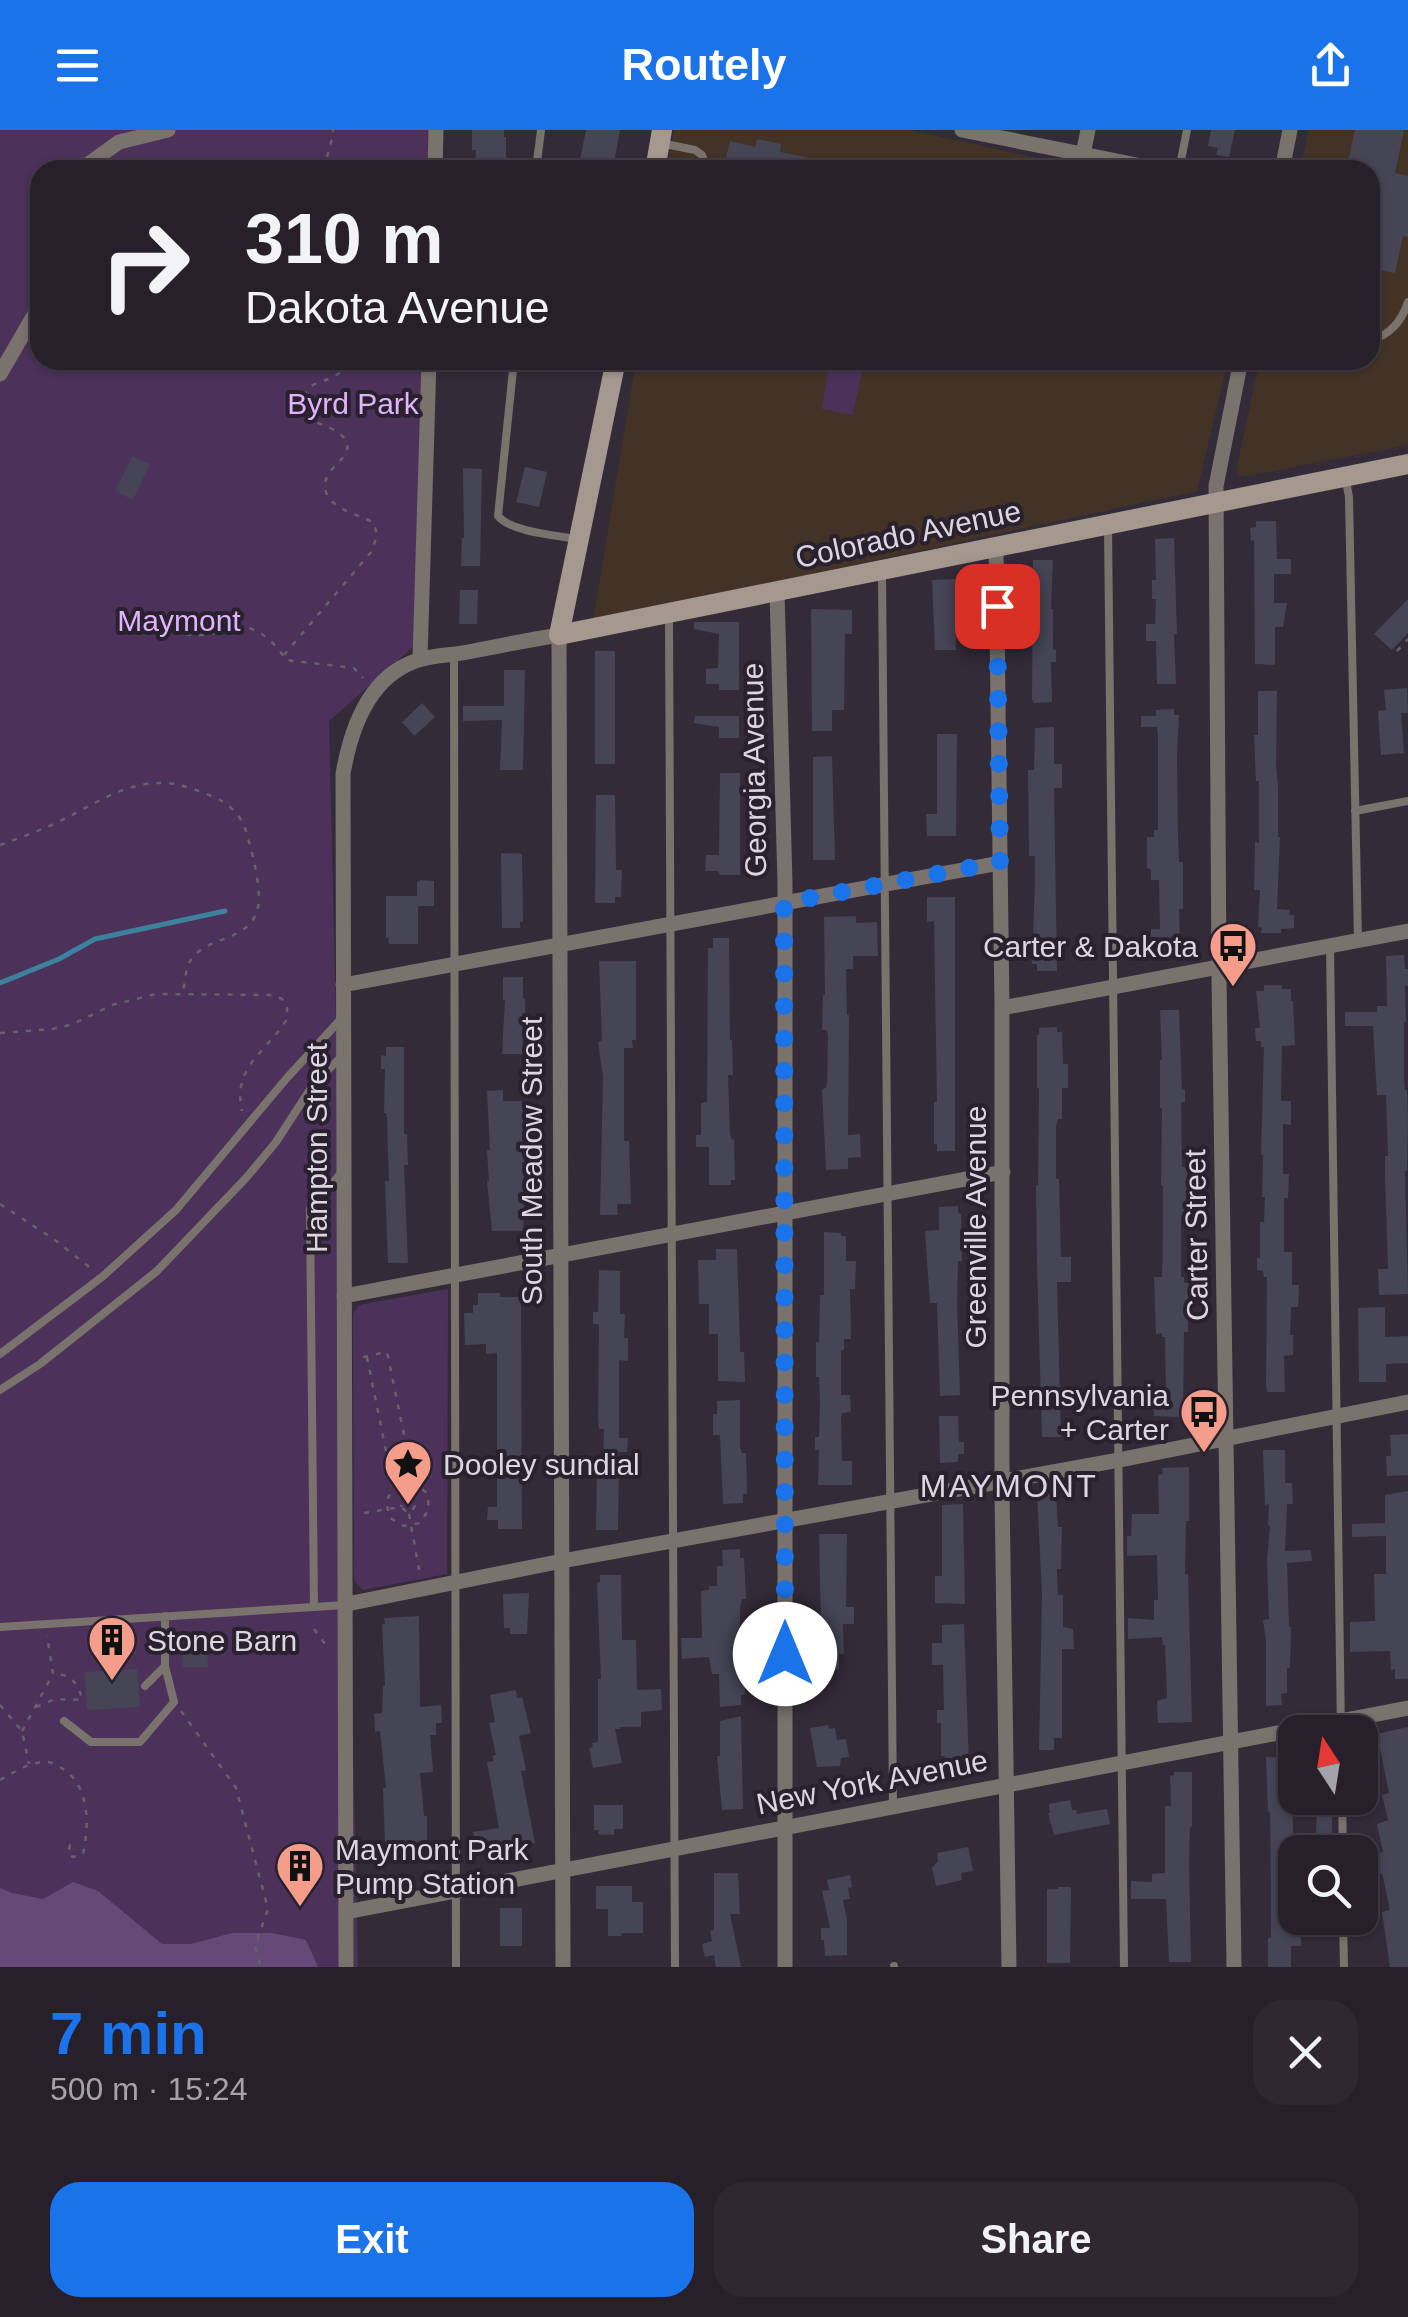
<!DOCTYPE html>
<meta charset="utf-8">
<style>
:root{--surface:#27202b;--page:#2f2833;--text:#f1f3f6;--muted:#a4a3a9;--line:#433e47;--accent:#1a73e8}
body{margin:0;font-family:Arial,sans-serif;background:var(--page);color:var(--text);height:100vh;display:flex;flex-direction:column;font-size:38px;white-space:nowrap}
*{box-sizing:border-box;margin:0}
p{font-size:32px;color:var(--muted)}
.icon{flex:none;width:55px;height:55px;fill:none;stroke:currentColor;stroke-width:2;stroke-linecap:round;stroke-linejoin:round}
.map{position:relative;height:1837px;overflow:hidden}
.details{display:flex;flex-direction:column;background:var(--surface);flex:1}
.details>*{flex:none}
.banner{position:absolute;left:30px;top:30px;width:1350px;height:210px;border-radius:30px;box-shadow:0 2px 8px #0004,0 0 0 2px var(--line);background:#27202b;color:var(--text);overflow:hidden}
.needle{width:65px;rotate:348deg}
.fabs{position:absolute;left:1278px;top:1585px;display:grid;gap:20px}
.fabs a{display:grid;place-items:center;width:100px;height:100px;border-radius:20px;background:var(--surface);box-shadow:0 2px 8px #0004,0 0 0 2px var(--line);font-size:50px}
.pin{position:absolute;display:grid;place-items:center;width:85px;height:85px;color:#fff;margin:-42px;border-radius:20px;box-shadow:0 5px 15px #0006}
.me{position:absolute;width:110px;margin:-55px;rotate:0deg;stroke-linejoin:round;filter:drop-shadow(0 0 8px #0008)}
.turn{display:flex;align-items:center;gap:35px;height:210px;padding:0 50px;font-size:45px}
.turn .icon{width:130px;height:130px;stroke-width:2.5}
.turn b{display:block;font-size:70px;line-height:85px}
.round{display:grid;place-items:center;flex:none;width:105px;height:105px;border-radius:30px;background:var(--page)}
.summary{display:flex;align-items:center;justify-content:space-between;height:170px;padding:0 50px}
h1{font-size:60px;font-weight:700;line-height:75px;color:var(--accent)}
.primary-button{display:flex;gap:20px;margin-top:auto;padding:20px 50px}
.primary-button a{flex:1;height:115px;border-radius:30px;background:var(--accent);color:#fff;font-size:40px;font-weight:700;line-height:115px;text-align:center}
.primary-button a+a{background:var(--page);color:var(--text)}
header{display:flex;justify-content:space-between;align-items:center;height:130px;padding:0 50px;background:var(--accent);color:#fff;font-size:45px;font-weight:700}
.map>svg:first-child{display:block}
.education{fill:#433327}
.green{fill:#4c315b}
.forest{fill:#664977}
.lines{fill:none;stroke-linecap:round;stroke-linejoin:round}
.stream{stroke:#3d819d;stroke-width:5}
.building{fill:#454556}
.path{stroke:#68606d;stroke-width:2.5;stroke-dasharray:5 8;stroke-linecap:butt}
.lane{stroke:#7a726c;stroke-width:8}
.street{stroke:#7a726c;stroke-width:15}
.secondary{stroke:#a4988f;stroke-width:20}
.route{stroke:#1a73e8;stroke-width:18;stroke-dasharray:0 32.4}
.labels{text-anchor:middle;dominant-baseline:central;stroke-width:8;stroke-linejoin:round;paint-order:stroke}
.park-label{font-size:30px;fill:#e1b3fc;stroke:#2a212f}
.street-label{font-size:30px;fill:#dcd6e0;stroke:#2a212f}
.poi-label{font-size:30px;fill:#dcd6e0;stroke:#2a212f;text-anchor:start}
.neighbourhood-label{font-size:32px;letter-spacing:2.5px;fill:#dcd6e0;stroke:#2a212f}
</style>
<header><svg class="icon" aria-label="menu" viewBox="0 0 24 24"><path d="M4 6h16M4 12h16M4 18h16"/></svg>Routely<svg class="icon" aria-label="share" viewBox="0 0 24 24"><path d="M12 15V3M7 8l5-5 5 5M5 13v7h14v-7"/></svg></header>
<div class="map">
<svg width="1408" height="1837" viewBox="0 0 1408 1837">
<rect width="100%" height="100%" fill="#342b39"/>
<path class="education" d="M674,0H910L1092,40H667Z
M1309,0H1408V315L1242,347L1236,341L1260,230H1370V40H1300Z
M636,230H1228L1197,361L593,491Z"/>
<path class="green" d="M0,0H433L432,40H40V230H427L420,511L329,591L358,1837H0Z
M830,230H864L853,285L822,279Z
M448,1159L447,1444L363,1460L355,1452L354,1445L353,1184L358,1176L363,1174Z"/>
<path class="forest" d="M73,1752L98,1761L162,1814H191L232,1803H272L306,1810L318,1837H0V1758L12,1763L43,1769Z"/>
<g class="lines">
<path class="stream" d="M0,853L59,829L95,809L225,781"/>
</g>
<path class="building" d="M472,0H504V7H506V40H475L476,20H472Z
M586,0H620L613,37H610V40H589L591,32L580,30Z
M1211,0H1235L1229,27L1216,25L1218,18L1208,16Z
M1355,0H1404L1395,43L1408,46V107L1403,106L1395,143L1370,138V40H1346Z
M757,9L781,14L780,22L838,34L837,40H723L730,11L755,17Z
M132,326L150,334L133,370L115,361Z
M525,337L547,342L539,377L516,372Z
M463,338L482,339L480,436H461L462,408H464Z
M1256,391H1276L1277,429H1291V444H1274V473H1287L1283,497H1275V535L1255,534L1254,410L1251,411L1250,398L1256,397Z
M1174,408L1177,504H1174L1176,554H1157L1156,511H1146V494H1155L1156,469H1152V450H1156L1155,409Z
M1033,430H1053L1051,479H1053V520L1056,519V532H1051L1052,572L1034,573L1032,569Z
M955,449L956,520H935L932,450Z
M460,460H478L477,494H459Z
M1408,469V503L1392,520L1374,504Z
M811,479L852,480V504H845L844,580H832V601H812Z
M694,492H739V560H719V554H706V539L718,538L719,504L694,499Z
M595,521H615V634H595Z
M504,540H525L523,640H500L502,590L463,591V576H504Z
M1407,558L1408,583H1401L1404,623L1381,625L1378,581L1386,580L1384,560Z
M1258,561H1277L1276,634L1278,657V707H1280L1277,779L1290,780L1289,785H1294V798L1281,799V803H1261L1262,798L1258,797L1260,760H1254L1255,712L1259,713V651H1256L1254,605H1258Z
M422,573L435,587L414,606L402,592Z
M1174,579V585H1179L1177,623L1178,707L1179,732H1183V779H1179L1180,816H1178V820H1175V823H1163L1151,822V799H1160L1159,750H1151V739L1147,738V707H1154V700H1158V604L1157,597H1141V586H1156V580Z
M695,586H739V608H719V597L694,593Z
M1054,597V634H1062V658H1054L1057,841H1037V834H1032L1035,751V726H1029L1028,640H1034L1035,598Z
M937,604H957L956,706H927L926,684H937Z
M832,626L835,730H813V627Z
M720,643H740V745H720L718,741H705L706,725H719Z
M596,665H615L616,740H622L621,767H615V773H595Z
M501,723L522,724L523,792L520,791V798H502Z
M421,750L434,751V776H418V814H389L388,807L386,808V766H417V752Z
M927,767H955V1021H937V1014H934V972H937L934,791L927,792Z
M856,786V793L877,792L878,826H853V839H846L847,885H849L848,1005L860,1004L861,1027L848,1028V1039L826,1040L822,959L826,958L827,953L828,907L827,900H822L823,865H825L824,787Z
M713,808H729L730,910H732L733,945H728L730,1004L732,1010L734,1009L735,1050H731V1055H709V1017H696V1005H701V973L707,972L708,818H713Z
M1404,825L1405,839H1408V856H1405L1406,892H1404V951L1405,960H1407L1408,988L1407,1041H1405L1408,1164L1379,1165L1378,1139H1388L1385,1047V1026H1388L1386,965H1377L1373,896H1345V882H1377V876H1387L1386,826Z
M599,831H636V910H632L633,918H624V1011H629L631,1074H617L618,1085H600L603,946L598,912L602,911Z
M503,847H523V868H525V883H522L523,924H502L505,870H503Z
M1264,855H1282V859H1291V871H1293L1295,915L1282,916L1281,971H1291V995L1283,994V1044H1289L1288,1068H1284V1122H1292V1155H1299L1298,1177H1291L1290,1205H1293V1225L1284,1226L1285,1262H1267L1266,1255L1267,1147H1264L1263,1141L1257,1140V1128H1260V1092H1264L1265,1067H1262L1263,1025H1261L1264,917H1261V911H1256L1255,898H1260L1256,861H1264Z
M1160,880H1179L1182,960L1185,959V972H1181L1182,1037H1187V1085H1183L1181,1092V1147H1184V1153L1190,1152V1165H1188V1202H1184L1183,1287L1154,1286L1153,1263H1166L1165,1207H1162V1203L1156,1204L1154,1147H1162L1163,1105V1056H1161L1162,978H1160V930H1162Z
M1057,897V902H1062L1063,934H1068V958H1062V989H1058L1056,996V1049H1059L1061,1127H1071V1152H1057L1061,1307H1042L1037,1134L1036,1055H1038L1039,958H1037V905H1039V898Z
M386,917H404V1004H407L408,1035H404L408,1133H388L385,1051H389L388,1024L387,987L386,983H384L385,939H381V925L386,926Z
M503,960V971H522L525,1002H522L524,1032H522L525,1062L523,1101H492L487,1051H489L487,1020H490L487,961Z
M958,1076V1083L961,1084L962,1131H958L957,1173L960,1265L940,1266L937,1173H930L925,1101L939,1100V1077Z
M824,1102L841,1103V1106H846V1131H856L855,1159H850L851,1209H844V1220H841V1265H850L851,1282L842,1283L841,1287L842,1331H852V1355H818L819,1320H815V1307H819L820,1271L819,1247H816V1212H819L820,1165H824Z
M716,1119H737L740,1216V1222H744L745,1252L718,1251V1204H709V1174H699L698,1130H716Z
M599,1140L620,1141V1184H625L624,1208H628V1231L619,1230V1308H628L627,1322H619L618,1400H596L597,1337H603L604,1299H599L598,1289L599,1197L598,1194H593V1182H598Z
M478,1163H500V1167H521L522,1399H498V1390H487L488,1377H497V1223L486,1224V1214L465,1215L464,1183H473V1175H478Z
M1385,1177V1207L1408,1206V1233L1386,1234V1252H1359L1358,1178Z
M740,1270V1318L742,1323H746L747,1364H743V1373L723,1374L720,1305H713V1284H717V1271Z
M939,1286H958L959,1312H964V1324H958V1332L940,1333Z
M1408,1304V1345L1387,1346L1386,1326H1391L1390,1305Z
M1263,1320H1285V1353H1292L1293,1374H1287L1285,1421L1311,1420L1312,1431L1287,1433L1289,1497H1291L1290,1538H1287V1563L1281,1564L1282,1575L1266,1576V1510L1263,1490L1269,1489L1267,1431L1270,1396L1268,1395L1269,1374L1265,1375Z
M1189,1337V1391H1186L1185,1444H1188L1192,1592L1158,1593L1157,1571L1167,1568L1165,1515H1163L1162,1507L1128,1509V1488L1154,1490V1470H1158L1157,1425L1127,1426V1406H1131L1132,1384H1159L1158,1345L1163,1344L1162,1338Z
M1408,1361V1549H1395V1539L1391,1540L1390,1521L1350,1522V1492L1375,1491L1374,1444H1386V1406L1352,1407V1394L1385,1393V1365Z
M1056,1363L1058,1397H1062L1061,1439H1057L1058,1465H1063V1497L1073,1499L1074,1519H1062V1608H1054V1620H1039L1042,1465L1037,1364Z
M963,1374L965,1474L935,1473V1446H942V1375Z
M819,1404H847L846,1477H854V1494H843L844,1524H839V1539L822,1540Z
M740,1419V1428H744L746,1469H742L740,1478V1523L741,1529H744L745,1565H741V1575L720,1577L719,1544H712L709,1527L682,1529L681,1508H702L701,1461L709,1460V1456H717V1436H723L722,1420Z
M600,1445H621L622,1510H636L637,1560L661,1559L662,1580L641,1582V1597H620V1599H615L622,1633L593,1638L589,1618L593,1617L592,1613L598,1612V1549H601L597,1453L600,1452Z
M529,1463L527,1504H510V1498H504L503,1464Z
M419,1486L420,1577L441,1575L442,1593H436V1605H430L433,1642L420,1643L424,1686H427V1719H416V1733H391V1713H385L383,1658H386L380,1601L375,1602L374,1584L382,1583L383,1556H385L382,1494H385L384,1488Z
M964,1494L969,1635H945V1626H941V1593H937V1580H944L943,1535H932V1513H942V1495Z
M181,1502H207L208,1537H183Z
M137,1539L140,1577L87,1580L85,1542Z
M516,1560L517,1568L522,1567L531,1603L519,1606L526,1640L521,1641L535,1713L477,1724L473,1702L499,1698L487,1632L494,1631L492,1626L496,1625L489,1593L495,1592L490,1565Z
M741,1586L743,1679L722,1680L717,1626H720V1591Z
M828,1595L829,1599L835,1598L837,1610L846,1609L849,1627L841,1628L840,1636L817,1637L810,1598Z
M1408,1597V1837H1390L1382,1782L1390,1780L1382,1743L1360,1746V1727L1383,1722L1377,1694L1388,1690L1382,1665L1389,1663L1377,1604Z
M1266,1627L1291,1628L1294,1738H1291L1293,1775H1295V1795H1301V1816H1291V1837H1268V1808H1271V1762L1270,1682H1268Z
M1174,1642H1192V1696L1190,1697L1189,1731L1191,1832H1169L1166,1769H1131V1751L1152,1752V1744L1165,1743V1676H1171L1170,1646L1174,1645Z
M1317,1668H1332V1707L1316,1706Z
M1070,1670L1072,1680H1076L1077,1684L1107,1679L1110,1694L1054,1705L1048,1683H1050L1049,1674Z
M594,1675H623V1699H614V1705L598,1704L599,1700H594Z
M968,1717L973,1741L961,1743L962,1750L936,1756L932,1738L938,1731L937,1723Z
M714,1743H738L740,1784H730L741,1837H716L714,1825L705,1827L702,1814L712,1811L710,1801L714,1800Z
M850,1745L852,1757L848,1758L850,1769L843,1770L847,1790V1825L825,1826L824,1810H821V1798H830L822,1761L829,1760L827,1750Z
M596,1756H632V1772H643V1803H622L621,1806H608V1779H596Z
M1058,1757H1071L1070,1833H1047V1759H1058Z
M500,1778H522V1816H500Z"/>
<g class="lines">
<path class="path" d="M327,40C324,26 333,14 333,0
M160,501C174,503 188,505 201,505C213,505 223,500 233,497C255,493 276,513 286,530L354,538L363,548
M1397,521L1408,509
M284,525L372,421L377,405L374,393C358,384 328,379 325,358C323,336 354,329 346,311C335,289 285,298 309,257C323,249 343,249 347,230
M0,715C19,708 39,701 58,692C92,676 125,651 165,653C179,653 196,660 209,665C230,673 243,686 248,708C253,727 264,767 256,784C244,813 203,806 189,833C185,842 185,853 183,863
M0,903L53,899L73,894L112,875L156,864L272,865L282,869L287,877V889C267,922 232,936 242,981
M0,1074L55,1110L93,1140
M363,1227L387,1222L414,1353L427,1363L429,1379L420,1393L404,1396L390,1388L386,1372L393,1358L414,1353
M367,1227L393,1356
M364,1383L401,1377L407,1382H411L415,1376L411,1369H404L401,1377
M409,1384L420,1445
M314,1499L328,1518
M0,1575L22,1601L29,1634
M36,1577L55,1569L82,1570C79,1554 71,1544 54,1544
M181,1581L236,1658L268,1779L255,1816L261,1837
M22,1601L53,1544L47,1505
M0,1650C13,1643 29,1632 45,1632C52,1631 60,1637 66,1641C90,1660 89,1697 83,1724L73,1727L68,1724L70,1715L75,1719"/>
<path class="lane" d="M660,13L695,20L702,25L707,40
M536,40L541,0
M1179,40L1187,0
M1370,211C1391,204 1401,192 1408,172
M514,230L498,386C511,402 555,405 576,409
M1346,351L1349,367L1358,811
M1108,399L1124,1837
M882,445L893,1675
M669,488L675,1837
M454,524L456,1837
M1355,681L1408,671
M1330,817L1341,1602
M0,1224L102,1147L176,1080L286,949L340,890
M0,1260L40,1234L157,1141L246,1048L276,1012L313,955L341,927
M314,1477L310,1079L342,1042
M0,1497L345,1475
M145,1556L165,1536V1486
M64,1591L91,1612H140L174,1572L165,1536
M1342,1668L1343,1722
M1343,1788L1344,1837
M894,1836V1837"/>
<path class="street" d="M962,0L1162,40
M1083,24L1088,0
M80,40L119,12L168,0
M435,40L436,0
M1282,40L1290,0
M0,244L40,175
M996,417L1002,878V1363L1009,1837
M777,462L785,753V1837
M420,529L429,230
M343,855L1000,733
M1002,878L1408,801
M344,1166L1003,1042
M347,1474L562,1431L1119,1330L1408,1272
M346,1782L1408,1578
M346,1837L343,644C351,597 370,543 422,529C436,525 453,525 468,522C498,516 529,510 559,505L563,1837
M1234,1837L1219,848L1216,356L1241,230"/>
<path class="secondary" d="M655,40L662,0
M616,230L559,505L1408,334"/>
</g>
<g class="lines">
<path class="route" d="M785,1524L784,773L1000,732L997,476"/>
</g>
<defs>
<g id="bus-pin" transform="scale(2.5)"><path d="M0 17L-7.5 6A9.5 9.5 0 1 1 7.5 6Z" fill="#f49d8b" stroke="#2a212f"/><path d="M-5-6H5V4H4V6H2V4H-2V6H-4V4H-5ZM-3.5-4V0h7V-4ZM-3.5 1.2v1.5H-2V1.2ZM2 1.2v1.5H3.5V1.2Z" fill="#111"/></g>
<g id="sight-pin" transform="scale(2.5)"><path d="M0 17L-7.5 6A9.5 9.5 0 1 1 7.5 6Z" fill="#f49d8b" stroke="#2a212f"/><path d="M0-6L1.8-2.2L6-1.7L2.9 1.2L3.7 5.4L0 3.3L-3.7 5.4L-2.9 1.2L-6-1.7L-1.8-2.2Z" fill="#111"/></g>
<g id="building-pin" transform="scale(2.5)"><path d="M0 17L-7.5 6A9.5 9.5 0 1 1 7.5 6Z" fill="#f49d8b" stroke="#2a212f"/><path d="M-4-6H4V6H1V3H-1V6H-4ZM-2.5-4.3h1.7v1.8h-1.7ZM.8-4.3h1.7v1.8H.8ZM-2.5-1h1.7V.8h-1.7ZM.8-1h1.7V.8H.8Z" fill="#111"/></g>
</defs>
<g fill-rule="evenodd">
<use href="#bus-pin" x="1233" y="816"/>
<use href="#bus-pin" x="1204" y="1282"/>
<use href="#sight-pin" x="408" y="1334"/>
<use href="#building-pin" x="112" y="1510"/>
<use href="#building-pin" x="300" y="1736"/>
</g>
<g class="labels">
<g class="park-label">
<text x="353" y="273">Byrd Park</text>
<text x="179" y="490">Maymont</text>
</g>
<g class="street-label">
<text transform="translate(908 404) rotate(-12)">Colorado Avenue</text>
<text transform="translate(754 640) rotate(-91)">Georgia Avenue</text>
<text transform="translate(316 1018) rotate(-90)">Hampton Street</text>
<text transform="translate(531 1031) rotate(-90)">South Meadow Street</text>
<text transform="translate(975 1097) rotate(-90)">Greenville Avenue</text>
<text transform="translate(1196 1105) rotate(-91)">Carter Street</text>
<text transform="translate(872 1652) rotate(-11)">New York Avenue</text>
</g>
<g class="poi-label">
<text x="1198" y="816" text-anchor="end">Carter &amp; Dakota</text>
<text x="1169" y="1265" text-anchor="end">Pennsylvania<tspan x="1169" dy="34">+ Carter</tspan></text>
<text x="443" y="1334">Dooley sundial</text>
<text x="147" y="1510">Stone Barn</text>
<text x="335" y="1719">Maymont Park<tspan x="335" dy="34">Pump Station</tspan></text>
</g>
<g class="neighbourhood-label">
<text x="1009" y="1356">MAYMONT</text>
</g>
</g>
</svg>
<div class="fabs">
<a><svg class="needle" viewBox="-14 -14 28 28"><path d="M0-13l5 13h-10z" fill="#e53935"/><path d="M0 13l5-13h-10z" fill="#a4a3a9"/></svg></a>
<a><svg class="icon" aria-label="search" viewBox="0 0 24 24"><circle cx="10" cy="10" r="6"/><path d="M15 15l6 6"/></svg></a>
</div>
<div class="pin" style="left:997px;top:476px;background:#d93025"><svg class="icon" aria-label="arrive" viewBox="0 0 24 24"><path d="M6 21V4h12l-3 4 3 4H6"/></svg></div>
<svg class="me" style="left:785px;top:1524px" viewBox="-20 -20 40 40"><circle r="19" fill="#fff"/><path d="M0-13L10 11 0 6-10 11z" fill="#1a73e8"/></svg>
<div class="banner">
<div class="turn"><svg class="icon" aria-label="right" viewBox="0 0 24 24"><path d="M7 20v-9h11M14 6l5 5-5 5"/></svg><div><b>310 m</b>Dakota Avenue</div></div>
</div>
</div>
<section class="details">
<div class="summary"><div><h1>7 min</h1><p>500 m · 15:24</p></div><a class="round"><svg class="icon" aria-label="close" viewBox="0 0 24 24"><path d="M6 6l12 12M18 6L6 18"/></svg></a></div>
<div class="primary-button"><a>Exit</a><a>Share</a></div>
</section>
